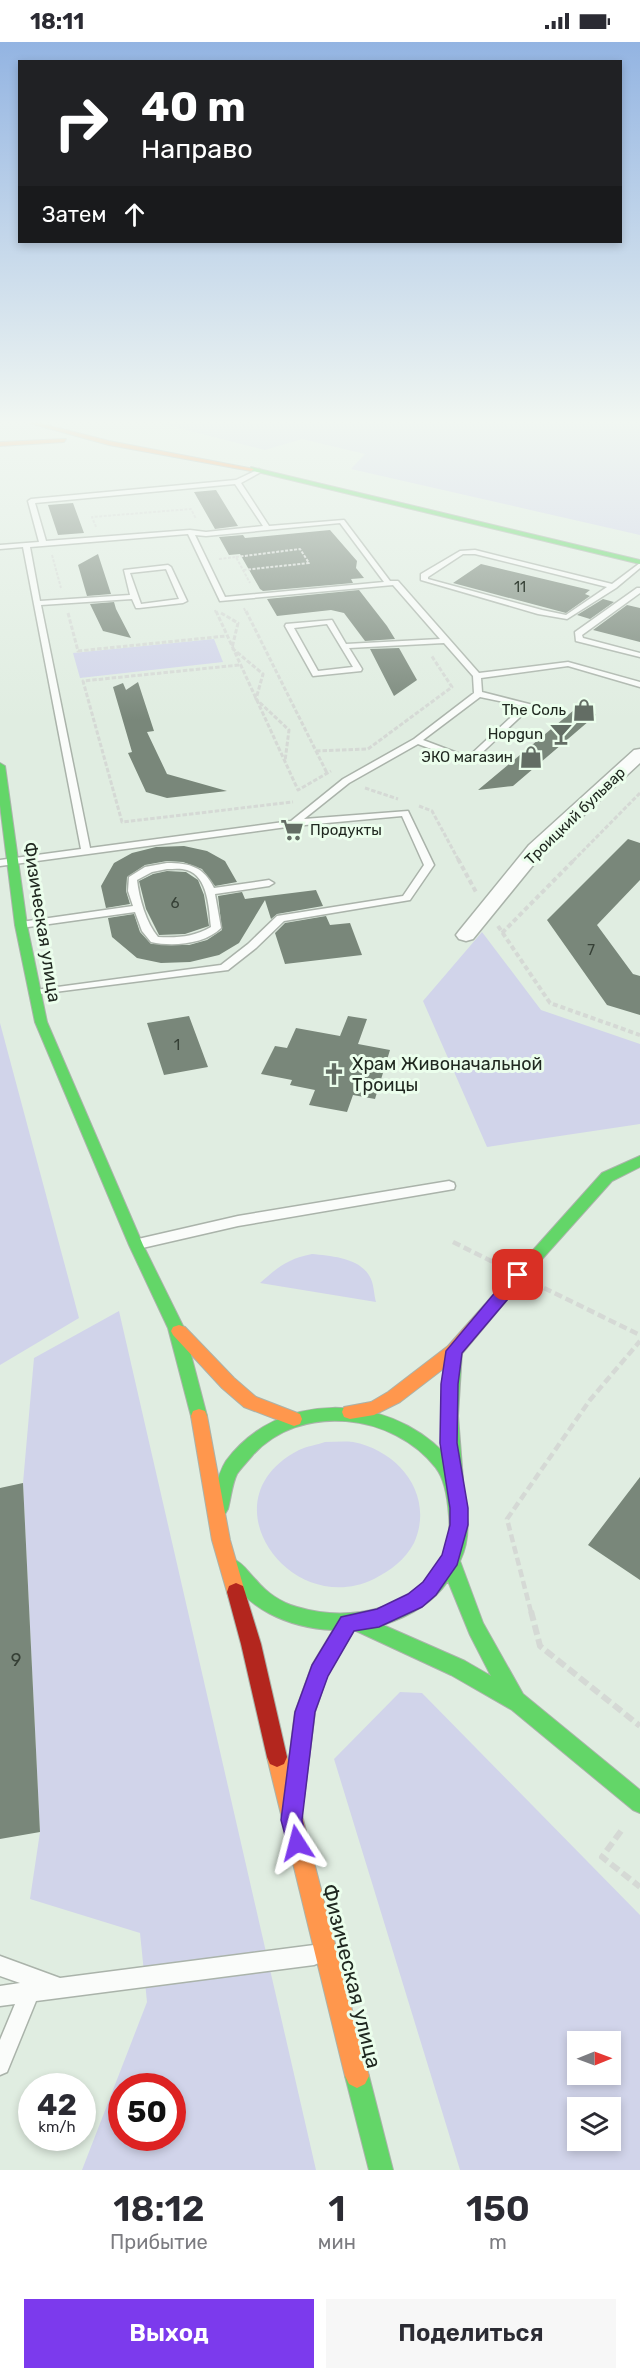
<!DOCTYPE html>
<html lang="ru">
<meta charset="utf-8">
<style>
:root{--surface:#fff;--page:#f7f7f7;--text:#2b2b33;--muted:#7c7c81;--accent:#7c3aed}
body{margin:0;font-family:Rubik,sans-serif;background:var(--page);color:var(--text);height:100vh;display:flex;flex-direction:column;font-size:22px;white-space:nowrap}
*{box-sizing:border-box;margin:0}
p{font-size:20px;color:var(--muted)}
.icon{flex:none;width:33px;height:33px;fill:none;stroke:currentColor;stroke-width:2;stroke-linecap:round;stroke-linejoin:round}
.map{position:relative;height:2128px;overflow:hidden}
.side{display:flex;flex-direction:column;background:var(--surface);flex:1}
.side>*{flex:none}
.guide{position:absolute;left:18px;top:18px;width:604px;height:183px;border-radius:0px;box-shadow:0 3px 9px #0003;background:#202124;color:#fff;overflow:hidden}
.needle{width:39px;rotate:89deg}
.fabs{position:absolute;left:567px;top:1989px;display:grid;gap:12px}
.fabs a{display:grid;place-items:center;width:54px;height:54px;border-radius:0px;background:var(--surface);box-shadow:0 3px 9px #0003;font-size:30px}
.speed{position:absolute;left:18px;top:2031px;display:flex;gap:12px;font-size:30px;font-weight:700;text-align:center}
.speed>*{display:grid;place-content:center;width:78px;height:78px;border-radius:50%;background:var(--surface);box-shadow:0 3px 9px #0003;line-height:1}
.speed small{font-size:15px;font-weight:400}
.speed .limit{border:9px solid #d22;background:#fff;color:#111}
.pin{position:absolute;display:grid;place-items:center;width:51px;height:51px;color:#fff;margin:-26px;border-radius:12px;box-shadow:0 3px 9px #0006}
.me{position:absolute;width:66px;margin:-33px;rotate:351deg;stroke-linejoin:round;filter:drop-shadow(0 0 4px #0008)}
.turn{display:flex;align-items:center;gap:21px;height:126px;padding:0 24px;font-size:27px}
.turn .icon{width:78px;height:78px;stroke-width:2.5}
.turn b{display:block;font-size:42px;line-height:51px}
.then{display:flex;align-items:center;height:57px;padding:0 24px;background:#0003;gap:12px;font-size:22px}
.eta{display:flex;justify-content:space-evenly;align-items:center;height:102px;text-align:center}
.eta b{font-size:36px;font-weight:600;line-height:42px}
.cta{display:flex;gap:12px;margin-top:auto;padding:12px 24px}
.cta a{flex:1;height:69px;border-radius:0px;background:var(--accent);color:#fff;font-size:24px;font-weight:600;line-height:69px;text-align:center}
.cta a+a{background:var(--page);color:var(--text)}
.status{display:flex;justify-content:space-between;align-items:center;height:42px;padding:0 30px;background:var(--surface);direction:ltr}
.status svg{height:16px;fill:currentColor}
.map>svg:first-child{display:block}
.green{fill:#d1d4ea;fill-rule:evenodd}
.building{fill:#79877a}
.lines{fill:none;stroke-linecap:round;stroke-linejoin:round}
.lane-casing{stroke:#aab3aa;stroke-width:3}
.street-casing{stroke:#aab3aa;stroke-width:3}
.fast-casing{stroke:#aab3aa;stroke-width:2}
.slow-casing{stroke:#aab3aa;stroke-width:2}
.jam-casing{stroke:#aab3aa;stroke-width:2}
.path-far4{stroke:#d5d9d5;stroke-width:2;stroke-dasharray:3 1.5;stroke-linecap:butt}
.path-far3{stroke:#d5d9d5;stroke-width:3;stroke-dasharray:4.5 2;stroke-linecap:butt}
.path-far2{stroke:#d5d9d5;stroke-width:4;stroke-dasharray:5 3;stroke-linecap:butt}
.path-far1{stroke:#d5d9d5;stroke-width:4.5;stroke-dasharray:8 4;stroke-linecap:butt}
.path{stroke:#d5d9d5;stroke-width:6;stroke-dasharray:10 4.5;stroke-linecap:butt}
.lane{fill:#fafcfa;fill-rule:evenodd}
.street{fill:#fafcfa;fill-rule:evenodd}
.fast{fill:#63d668;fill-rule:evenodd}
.slow{fill:#ff974d;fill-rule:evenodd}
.jam{fill:#b3261e;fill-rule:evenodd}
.route{fill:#7c3aed;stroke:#51269a;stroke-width:1.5}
.labels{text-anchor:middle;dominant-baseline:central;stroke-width:6;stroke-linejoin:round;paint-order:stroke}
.far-number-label{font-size:14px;fill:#364036}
.far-poi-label{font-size:15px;fill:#202820;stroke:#ebfeec;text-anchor:end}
.far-street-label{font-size:15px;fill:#202820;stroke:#ebfeec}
.number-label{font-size:15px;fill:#364036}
.street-label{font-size:18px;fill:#202820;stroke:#ebfeec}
.poi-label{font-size:18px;fill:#202820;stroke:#ebfeec;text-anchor:start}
.near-number-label{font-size:18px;fill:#364036}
.near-street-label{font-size:21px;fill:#202820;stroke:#ebfeec}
</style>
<div class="status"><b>18:11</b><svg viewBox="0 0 49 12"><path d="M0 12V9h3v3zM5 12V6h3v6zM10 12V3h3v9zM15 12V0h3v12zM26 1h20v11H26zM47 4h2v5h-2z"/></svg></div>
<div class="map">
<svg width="640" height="2128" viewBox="0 0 640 2128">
<rect width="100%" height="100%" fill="#e0ede1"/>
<path class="green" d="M159,381H640V493L351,427L365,412L302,397L265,408Z
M214,597L223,620L80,636L73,611Z
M482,890L541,968L640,1002V1082L487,1105L423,959Z
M0,981L79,1276L0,1323Z
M312,1212C332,1214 362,1216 371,1237C374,1244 374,1253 376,1260L260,1241C279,1224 288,1217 312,1212Z
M119,1269L316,2128H82L147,1960L140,1891L30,1857L40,1790L23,1441L34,1316ZM122,2044H172V2096H122Z
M325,1400C334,1400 344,1399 353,1400C400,1409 435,1454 414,1501C405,1518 391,1528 374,1537C290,1578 203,1457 299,1408C307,1404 317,1403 325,1400Z
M400,1650L422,1651L640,1873V2128H460L334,1717ZM578,2000H610V2032H578ZM578,2066H610V2098H578Z"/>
<path class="building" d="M216,448L238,484L215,487L194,450Z
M73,461L84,491L58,493L48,463Z
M330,488L357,519L356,526L364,536L351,537L353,541L263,549L260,547L240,512L229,513L219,495L243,493L245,496Z
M98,512L111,552L87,554L78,523Z
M481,522L590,548L585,552L590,554L566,571L453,541Z
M359,548L387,584L395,597L365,599L344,571L331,568L277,574L267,557Z
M603,557L614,560L590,577L577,573Z
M114,560L116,567L131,596L103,589L90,562Z
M627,563L640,566V600L593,588Z
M399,606L417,638L394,654L370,607Z
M138,640L154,689L147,690L167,732L227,749L167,756L146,750L128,711L132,710L113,645L123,641L126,648Z
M586,658L596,673L513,744L478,748Z
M628,797L640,801V838L597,883L633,932L640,934V973L607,963L547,878Z
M184,804L207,809L225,819L237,840L215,844L202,827L183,820L167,819L145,823L127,835L126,849L130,862L106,866L101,844L114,821L132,811L156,805Z
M167,829L186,830L198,838L204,853L209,884L185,892L159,893L146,867L139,839L153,832Z
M316,848L323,864L277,872L271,877L265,858L239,901L219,913L190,920L161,921L137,916L112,895L109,881L108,876L134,872L140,890L151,902L189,903L207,898L222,888L218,854L242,850L245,857Z
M326,874L330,883L350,881L362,913L285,922L275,891L285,881Z
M189,974L208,1025L164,1033L147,981Z
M348,974L367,977L358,1002L390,1008L375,1057L353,1053L347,1070L309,1063L315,1048L290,1043L292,1038L261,1032L275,1004L287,1006L296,986L340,994Z
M640,1435V1538L588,1503Z
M23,1441L40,1790L0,1797V1446Z"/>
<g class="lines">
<g class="lane-casing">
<path id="lane" d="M259,427L261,430L241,441L269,484L344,478L390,539H398L479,631L568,620L640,640V645L568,624L481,636L482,650L533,663L472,720H466L418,702L349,741L304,777L408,769L434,823L410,858L284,879L256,906L228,928L31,953L30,951L35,948L221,923L248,902L277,874L403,854L424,823L402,774L294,784L0,824V818L81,807L23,505L0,507V503L39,500L28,459L31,457L236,438ZM235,442L263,484L206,490L190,488L46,499L35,461ZM340,481L384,540L225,555L195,493L206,494ZM188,492L220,559L393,543L440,597L346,602L332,578L286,582L285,584L313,634L361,629L362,627L349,606L444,601L473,634L474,651L414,697L343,737L291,779L90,806L41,563L132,557L136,566H139L183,561L187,559L171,525L168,523L124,528L130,553L40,559L30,505ZM166,527L179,557L141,562L130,531ZM327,582L353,625L318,629L294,586ZM480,655L523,664L468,715L423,698Z
M475,508L612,542L640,521V526L616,546L567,577L538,572L421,538V532L460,509ZM463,512H475L607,545L566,573L542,568L428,537V535Z
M637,546H640V551L582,593L583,596L640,611V615L576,599L575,590Z
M167,821C190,821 204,825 214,846L269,838L274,841L269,844L215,852L221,886C205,902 173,905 151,900L142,889L135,870L21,886L16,883L21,880L133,864L128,849L129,835L145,825ZM167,827C173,827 181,826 187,828C208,834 209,867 211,885C194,895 177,896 158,895C146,881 139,856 137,838L152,830Z
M449,1139L454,1141L455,1144L454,1147L238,1184L138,1207L133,1205L131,1202L133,1199L138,1197L238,1174Z
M314,1903L321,1906L324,1913L321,1920L314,1923L36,1959L7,2030L0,2033V1998L15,1962L0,1964V1944L20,1941L0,1934V1914L60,1936Z"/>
</g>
<g class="street-casing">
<path id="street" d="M640,707V721L543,811L473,897L466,899L459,897L456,893L459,889L529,803L634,708Z"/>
</g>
<g class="fast-casing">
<path id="fast" d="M251,425L640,518V522L249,428Z
M0,721L5,724L27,883L47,980L143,1203L184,1286L207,1374L205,1379L199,1381L193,1379L191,1374L168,1286L129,1203L35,980L15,883L0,763Z
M640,1114V1125L612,1139L527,1234H517L514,1230L517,1226L602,1131Z
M454,1303L460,1304L462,1309L458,1374L463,1438L460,1443C468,1469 472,1494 460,1519L483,1581L523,1652L640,1748V1771L633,1768L512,1668L451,1633L354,1588L327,1634L315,1670L304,1756L301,1763L294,1766L287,1763L284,1756L295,1670L312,1623L333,1588C290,1586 243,1567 224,1525L227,1519L233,1517C243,1521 248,1530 256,1538C266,1550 281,1561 297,1565C337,1577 386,1573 418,1545C440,1526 452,1503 449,1474C448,1460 445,1437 436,1426C394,1371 299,1360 252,1414C247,1420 241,1426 237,1432C232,1442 231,1456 228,1467L225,1472L219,1475L213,1472L210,1467C215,1451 217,1433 226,1419C278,1348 386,1351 444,1411L442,1374L446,1309L448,1304ZM448,1539L470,1593L491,1634L465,1619L383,1583C408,1575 433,1561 448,1539Z
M357,2022L365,2026L369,2034L393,2128H369L345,2034L349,2026Z"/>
</g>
<g class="slow-casing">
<path id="slow" d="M29,381H39L109,399L254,427L251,429L109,403Z
M66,397L64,400L0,404V400Z
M522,1224L527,1226L530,1230L527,1234L460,1314L400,1360L374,1373L350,1377L344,1375L342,1370L344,1365L371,1360L388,1350L448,1304L517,1226Z
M179,1283L185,1285L234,1336L256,1355L300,1372L302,1377L300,1382L294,1384L244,1365L222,1346L173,1293L171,1289L173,1285Z
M199,1367L205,1369L207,1374L230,1498L245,1550L243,1556L236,1559L229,1556L227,1550L212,1498L191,1374L193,1369Z
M277,1705L284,1708L287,1715L369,2034L365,2042L357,2046L349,2042L345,2034L267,1715L270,1708Z"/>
</g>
<g class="jam-casing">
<path id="jam" d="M236,1541L243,1544L245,1550L261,1602L287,1715L284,1722L277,1725L270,1722L267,1715L241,1602L227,1550L229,1544Z"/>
</g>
<path class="path-far4" d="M96,485L92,475L191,467L196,477
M52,513L61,546
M236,515L300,507L309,521L243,528
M219,517L236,515L250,541
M244,566L246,571
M215,568L216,571"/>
<path class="path-far3" d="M216,569L298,748L331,729
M246,569L327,731
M68,571L78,609L226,594
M221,571L238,581L232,606L263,632L256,657L289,688L285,719
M239,623L83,639L122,780L293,760
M368,707L452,645L431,613
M316,709L368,707
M365,746L398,757
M419,764L432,769L459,819
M573,819L640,751"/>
<path class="path-far2" d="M458,817L476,850
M498,884L550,961L640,993
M502,891L575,817"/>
<path class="path-far1" d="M453,1200L495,1221
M544,1246L640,1293
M531,1570L507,1477L590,1358L640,1299"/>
<path class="path" d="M531,1569L540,1604L640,1684
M621,1789L602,1815L640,1845"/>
<use href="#lane" class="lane"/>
<use href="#street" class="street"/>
<use href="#fast" class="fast"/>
<use href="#slow" class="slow"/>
<use href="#jam" class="jam"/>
</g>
<linearGradient id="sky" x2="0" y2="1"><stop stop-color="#93b4e2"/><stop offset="0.56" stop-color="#f1f7f2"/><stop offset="1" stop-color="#f1f7f2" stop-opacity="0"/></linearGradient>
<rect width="640" height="679" fill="url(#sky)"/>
<path class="route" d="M518,1228L524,1229L526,1233L524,1238L462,1311L458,1342L457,1401L468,1466V1483L457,1523L436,1553L422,1565L379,1585L354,1589L328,1634L315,1670L302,1778L308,1801L305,1808L297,1811L289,1808L281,1778L295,1670L312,1623L341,1575L377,1567L408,1552L423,1540L442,1513L450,1483V1466L440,1401L441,1342L446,1309L513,1229Z"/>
<defs>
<g id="shop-bare" transform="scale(1.8)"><path d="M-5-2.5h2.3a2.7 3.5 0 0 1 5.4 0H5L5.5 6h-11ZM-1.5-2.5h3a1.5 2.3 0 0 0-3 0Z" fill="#636d64" stroke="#ebfeec" stroke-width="2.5" paint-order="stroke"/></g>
<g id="bar-bare" transform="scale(1.8)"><path d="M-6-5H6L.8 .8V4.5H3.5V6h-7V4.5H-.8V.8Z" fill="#636d64" stroke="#ebfeec" stroke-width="2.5" paint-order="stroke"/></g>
<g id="supermarket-bare" transform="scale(1.8)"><path d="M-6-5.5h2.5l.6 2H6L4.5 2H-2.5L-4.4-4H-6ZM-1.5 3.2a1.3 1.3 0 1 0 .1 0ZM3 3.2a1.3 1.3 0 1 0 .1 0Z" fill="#636d64" stroke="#ebfeec" stroke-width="2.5" paint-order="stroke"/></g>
<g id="church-bare" transform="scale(1.8)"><path d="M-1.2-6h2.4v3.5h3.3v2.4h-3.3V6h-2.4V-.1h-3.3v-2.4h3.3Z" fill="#636d64" stroke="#ebfeec" stroke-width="2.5" paint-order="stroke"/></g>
</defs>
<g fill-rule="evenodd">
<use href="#shop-bare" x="584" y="668"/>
<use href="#bar-bare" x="561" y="692"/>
<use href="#shop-bare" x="531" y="715"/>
<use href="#supermarket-bare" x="292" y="788"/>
<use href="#church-bare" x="334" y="1032"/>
</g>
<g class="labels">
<g class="far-number-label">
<text x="520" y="545">11</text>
</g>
<g class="far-poi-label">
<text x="566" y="668">The Соль</text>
<text x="543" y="692">Hopgun</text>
<text x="513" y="715">ЭКО магазин</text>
<text x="310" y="788" text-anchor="start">Продукты</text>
</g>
<g class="far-street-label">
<text transform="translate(575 774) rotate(-44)">Троицкий бульвар</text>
</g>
<g class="number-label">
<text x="175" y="861">6</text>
<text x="591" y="908">7</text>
<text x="177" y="1003">1</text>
</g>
<g class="street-label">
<text transform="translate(42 880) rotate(81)">Физическая улица</text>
</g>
<g class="poi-label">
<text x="352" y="1022">Храм Живоначальной<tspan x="352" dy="21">Троицы</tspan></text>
</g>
<g class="near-number-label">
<text x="16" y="1618">9</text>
</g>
<g class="near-street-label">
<text transform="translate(352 1934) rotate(76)">Физическая улица</text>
</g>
</g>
</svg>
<div class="fabs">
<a><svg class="needle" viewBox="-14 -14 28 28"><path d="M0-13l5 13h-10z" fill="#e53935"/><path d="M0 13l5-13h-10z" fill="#7c7c81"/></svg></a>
<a><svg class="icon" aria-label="layers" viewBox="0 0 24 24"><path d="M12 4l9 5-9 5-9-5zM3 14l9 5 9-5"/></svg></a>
</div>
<div class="speed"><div>42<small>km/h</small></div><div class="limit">50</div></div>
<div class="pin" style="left:518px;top:1233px;background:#d93025"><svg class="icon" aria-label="arrive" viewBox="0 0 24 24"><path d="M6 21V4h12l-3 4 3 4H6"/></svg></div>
<svg class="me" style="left:297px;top:1801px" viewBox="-20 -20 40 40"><path d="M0-17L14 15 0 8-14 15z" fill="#7c3aed" stroke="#fff" stroke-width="4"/></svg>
<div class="guide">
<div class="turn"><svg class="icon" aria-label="right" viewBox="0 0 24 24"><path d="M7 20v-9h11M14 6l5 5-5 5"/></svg><div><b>40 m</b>Направо</div></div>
<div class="then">Затем<svg class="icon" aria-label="ahead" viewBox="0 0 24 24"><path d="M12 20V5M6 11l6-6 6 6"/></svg></div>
</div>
</div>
<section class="side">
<div class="eta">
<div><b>18:12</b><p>Прибытие</p></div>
<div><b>1</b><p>мин</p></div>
<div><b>150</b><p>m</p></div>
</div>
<div class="cta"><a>Выход</a><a>Поделиться</a></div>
</section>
